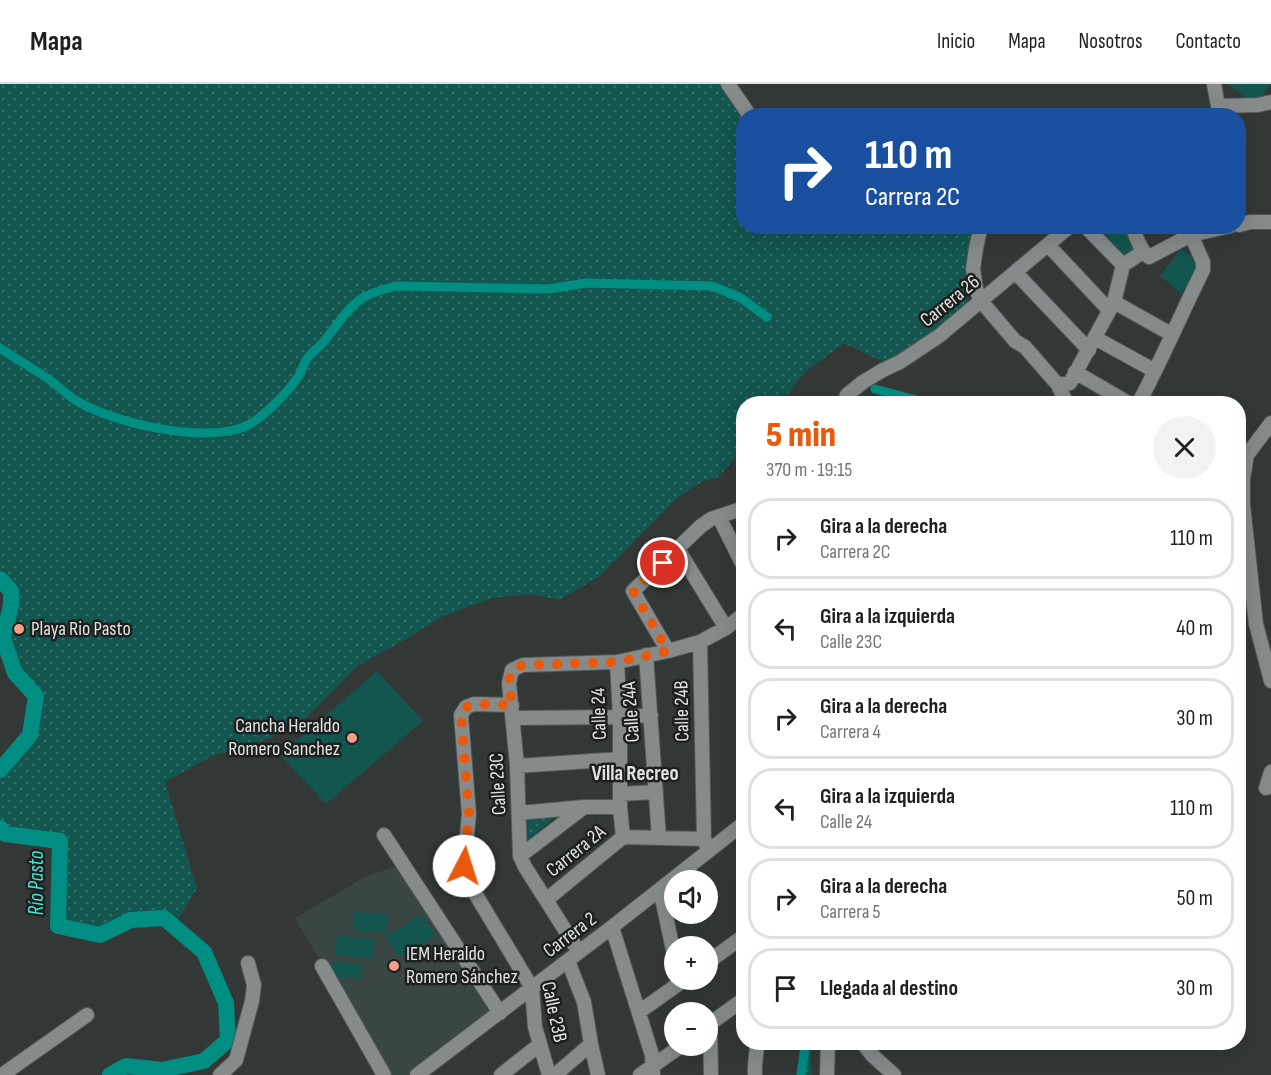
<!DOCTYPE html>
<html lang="es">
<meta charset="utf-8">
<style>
:root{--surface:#fff;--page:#f2f2f2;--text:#202124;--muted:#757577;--line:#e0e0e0;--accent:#ea580c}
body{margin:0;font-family:"Sofia Sans Condensed",sans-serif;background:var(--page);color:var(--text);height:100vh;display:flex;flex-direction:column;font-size:22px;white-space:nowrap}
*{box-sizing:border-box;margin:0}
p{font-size:20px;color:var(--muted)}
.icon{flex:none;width:33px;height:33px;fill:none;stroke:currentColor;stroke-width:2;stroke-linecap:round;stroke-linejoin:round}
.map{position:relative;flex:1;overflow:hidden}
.panel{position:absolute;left:736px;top:312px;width:510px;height:654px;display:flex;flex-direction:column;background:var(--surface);border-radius:24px;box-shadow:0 6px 24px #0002}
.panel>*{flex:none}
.guide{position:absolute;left:736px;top:24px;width:510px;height:126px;border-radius:24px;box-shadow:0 6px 24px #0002;background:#1a4fa0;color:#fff;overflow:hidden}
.buttons{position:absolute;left:664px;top:786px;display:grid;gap:12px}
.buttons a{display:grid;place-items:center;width:54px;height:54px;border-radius:50%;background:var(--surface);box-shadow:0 6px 24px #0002;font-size:30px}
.pin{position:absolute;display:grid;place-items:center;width:51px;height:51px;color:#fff;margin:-26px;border:3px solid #fff;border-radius:50%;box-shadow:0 2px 6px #0007}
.me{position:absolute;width:66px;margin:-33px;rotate:5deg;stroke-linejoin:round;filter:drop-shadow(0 0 4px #0008)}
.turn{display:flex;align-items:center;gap:21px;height:126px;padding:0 30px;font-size:27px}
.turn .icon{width:78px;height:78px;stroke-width:2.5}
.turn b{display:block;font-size:42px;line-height:51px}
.round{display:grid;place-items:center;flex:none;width:63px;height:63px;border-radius:32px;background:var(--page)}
.summary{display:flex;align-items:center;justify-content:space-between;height:102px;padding:0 30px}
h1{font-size:36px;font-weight:800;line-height:45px;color:var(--accent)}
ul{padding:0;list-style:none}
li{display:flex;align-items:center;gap:18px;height:81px;margin:0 12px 9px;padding:0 18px;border:3px solid var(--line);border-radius:24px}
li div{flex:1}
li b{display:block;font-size:22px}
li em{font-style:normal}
header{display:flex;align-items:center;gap:36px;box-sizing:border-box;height:84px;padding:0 30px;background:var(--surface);border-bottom:2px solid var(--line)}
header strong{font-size:28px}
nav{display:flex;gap:33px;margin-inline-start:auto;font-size:21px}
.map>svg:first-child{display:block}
.built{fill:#3a4644}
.grass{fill:url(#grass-dots)}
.green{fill:#12564f}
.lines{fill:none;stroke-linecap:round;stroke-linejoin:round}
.canal{stroke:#008d82;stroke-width:9}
.river{stroke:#008d82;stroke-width:16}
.minor-casing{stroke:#525656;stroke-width:16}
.minor{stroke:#858b8a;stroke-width:14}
.route{stroke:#ea580c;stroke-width:10;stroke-dasharray:0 18}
.poi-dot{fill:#f49e88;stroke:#1d1f1e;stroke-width:2}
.labels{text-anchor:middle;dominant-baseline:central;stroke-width:5;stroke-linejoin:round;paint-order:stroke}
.street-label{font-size:20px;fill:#e0e3e2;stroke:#1d1f1e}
.poi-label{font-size:20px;fill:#e0e3e2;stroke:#1d1f1e;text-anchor:start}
.neighbourhood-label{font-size:21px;font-weight:bold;fill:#e0e3e2;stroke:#1d1f1e}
.water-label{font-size:21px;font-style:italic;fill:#45e7d6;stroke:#1d1f1e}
</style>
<header>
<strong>Mapa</strong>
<nav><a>Inicio</a><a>Mapa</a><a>Nosotros</a><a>Contacto</a></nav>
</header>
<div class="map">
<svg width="1271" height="991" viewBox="0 0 1271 991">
<defs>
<pattern id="grass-dots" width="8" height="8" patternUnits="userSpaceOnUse" patternTransform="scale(1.5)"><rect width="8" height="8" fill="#12564f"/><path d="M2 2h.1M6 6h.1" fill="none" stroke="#346e68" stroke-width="1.8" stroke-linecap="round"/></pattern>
</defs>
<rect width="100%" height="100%" fill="#333837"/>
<path class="built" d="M399,781L495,929L412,991H389L295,834L365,793Z"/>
<path class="grass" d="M0,0H719L744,33V142L976,143L966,196L968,218L937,248L900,270L881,277L844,259L804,289L781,319L744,320V364L718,393L703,397L678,413L600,492L559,516L531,510L493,514L443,532L408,554L357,582L308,632L268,655L212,672L165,698L197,804L178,836L164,834L131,836L100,851L58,842L60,758L5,750L0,744V686L30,651L36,613L15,589L3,554L11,521V507L0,495Z
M523,733H555L523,761Z
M800,959H810L812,991H797Z"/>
<path class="green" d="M1228,0H1269L1270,1L1256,21Z
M1089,143H1129L1137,159L1134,167L1122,177Z
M1181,165L1203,182L1181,209L1160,192Z
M377,587L423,637L326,720L280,671Z
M354,828L387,830L386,849L353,846Z
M422,830L435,853L399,873L386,852Z
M337,851L375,855L373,875L335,871Z
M333,877L362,880L361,895L338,893L332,883Z"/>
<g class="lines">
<path class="canal" d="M0,264C16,275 34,285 50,296C58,302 66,310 75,316C115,339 193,357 238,345C258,340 284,312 296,296C302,289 303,279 309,272C314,266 321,262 325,256C337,242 346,225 361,215C371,208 384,206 395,202L549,205L586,199L712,202L741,214L767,233
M875,305L931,320
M801,991L806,958"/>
<path class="river" d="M0,495L11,507V521L3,554L15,589L36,612L30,651L0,686
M0,744L5,750L60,757L58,842L100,851L131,836L164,834L204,868L226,919L228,956L204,977L162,986L126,982L110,991"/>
<g class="minor-casing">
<path id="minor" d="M728,0L750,32
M1214,0L1218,22
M1218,22L1258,21L1271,18
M1239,141L1250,138H1271
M981,142L976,164L973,185L976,205L981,217L1015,257L1025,263L1058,301L1067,320
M1085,142L1123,181
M1132,142C1136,152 1140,167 1149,173L1191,151L1230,142
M1048,161L1109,226
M1015,188L1089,266
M1114,218L1171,250
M1095,254L1155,287
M1075,288L1130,320
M1058,301L1070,299L1114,218L1123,181L1143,168
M843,320L847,311L863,298L883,286L900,278L939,252L1070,142
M1138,320C1162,276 1181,230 1203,186V178L1187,142
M1271,339L1247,371L1243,395V421L1256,540L1271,597
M719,433L744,483
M677,464L726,544
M700,558L704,755L708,766
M668,567L633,507L701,442L711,435L744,424
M646,571L659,754
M617,578L620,633V723L623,753
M512,621L474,620L466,623L461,631L469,730L464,781L476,811L532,904L535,943L549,991
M513,634L620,633L651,631
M517,682L620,675
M1266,704L1271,688
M620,710L656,708
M519,729L584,723H620
M384,751L500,929
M520,772L583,724
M660,805L675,875
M546,816L623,753L704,755
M612,843L652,971L653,991
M579,868L525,783L520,772L517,682L509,599L512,586L523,581L617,578L668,567L700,558L726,544L744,530
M568,877L584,918L591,960L598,991
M708,878L744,852
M322,882L384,991
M639,928L684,896
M710,940L711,991
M708,941L744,915
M862,958L872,971L894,991
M2,991L87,931
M220,991L236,976L252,917L254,901L248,879
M417,991L612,843L744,739
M501,991L539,961
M555,991L591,960
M640,991L681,962
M755,991C754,980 757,970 757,958
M827,991L828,958"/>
</g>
<use href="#minor" class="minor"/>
</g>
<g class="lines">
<path class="route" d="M464,782L469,730L461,631C463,628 464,625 467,623C474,618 502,621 512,621C510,604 503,587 523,581L617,578L668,567L633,507L663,479"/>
</g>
<g class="poi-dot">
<circle cx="19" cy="545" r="6"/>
<circle cx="352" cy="654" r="6"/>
<circle cx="394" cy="882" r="6"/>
</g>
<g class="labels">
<g class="street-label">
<text transform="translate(950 217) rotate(-39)">Carrera 26</text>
<text transform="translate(682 627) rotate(-91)">Calle 24B</text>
<text transform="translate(631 628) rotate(-94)">Calle 24A</text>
<text transform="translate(599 630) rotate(-92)">Calle 24</text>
<text transform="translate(498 700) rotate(-93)">Calle 23C</text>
<text transform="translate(576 767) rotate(-39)">Carrera 2A</text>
<text transform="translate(570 851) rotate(-37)">Carrera 2</text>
<text transform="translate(554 928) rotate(78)">Calle 23B</text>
</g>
<g class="poi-label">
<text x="31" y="545">Playa Rio Pasto</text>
<text x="340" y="642" text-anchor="end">Cancha Heraldo<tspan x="340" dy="23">Romero Sanchez</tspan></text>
<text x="406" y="870">IEM Heraldo<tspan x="406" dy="23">Romero Sánchez</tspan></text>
</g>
<g class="neighbourhood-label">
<text x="635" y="689">Villa Recreo</text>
</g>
<g class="water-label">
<text transform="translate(36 799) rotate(-90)">Río Pasto</text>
</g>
</g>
</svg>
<div class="buttons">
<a><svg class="icon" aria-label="sound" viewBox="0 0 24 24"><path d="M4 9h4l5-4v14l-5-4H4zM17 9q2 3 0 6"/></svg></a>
<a>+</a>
<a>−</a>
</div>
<div class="pin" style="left:663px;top:479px;background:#d93025"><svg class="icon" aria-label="arrive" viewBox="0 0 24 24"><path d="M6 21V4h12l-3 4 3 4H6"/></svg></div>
<svg class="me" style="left:464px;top:782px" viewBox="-20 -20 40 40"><circle r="19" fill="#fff"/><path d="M0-13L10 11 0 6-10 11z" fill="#ea580c"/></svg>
<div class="guide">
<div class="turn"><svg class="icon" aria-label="right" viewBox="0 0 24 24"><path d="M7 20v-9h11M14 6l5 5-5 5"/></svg><div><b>110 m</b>Carrera 2C</div></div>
</div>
<section class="panel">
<div class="summary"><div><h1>5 min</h1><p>370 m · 19:15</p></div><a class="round"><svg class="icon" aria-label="close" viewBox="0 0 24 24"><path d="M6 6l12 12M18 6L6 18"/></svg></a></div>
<ul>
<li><svg class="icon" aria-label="right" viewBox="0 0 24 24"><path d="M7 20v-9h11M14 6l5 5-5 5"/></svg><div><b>Gira a la derecha</b><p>Carrera 2C</p></div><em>110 m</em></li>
<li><svg class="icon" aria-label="left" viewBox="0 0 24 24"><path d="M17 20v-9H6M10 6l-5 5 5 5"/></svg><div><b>Gira a la izquierda</b><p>Calle 23C</p></div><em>40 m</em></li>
<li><svg class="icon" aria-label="right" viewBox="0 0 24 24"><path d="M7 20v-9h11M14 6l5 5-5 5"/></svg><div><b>Gira a la derecha</b><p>Carrera 4</p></div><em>30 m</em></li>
<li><svg class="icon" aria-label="left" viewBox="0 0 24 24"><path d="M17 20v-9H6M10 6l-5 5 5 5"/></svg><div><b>Gira a la izquierda</b><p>Calle 24</p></div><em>110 m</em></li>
<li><svg class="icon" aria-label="right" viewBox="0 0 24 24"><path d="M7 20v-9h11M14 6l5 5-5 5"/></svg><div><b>Gira a la derecha</b><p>Carrera 5</p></div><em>50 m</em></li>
<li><svg class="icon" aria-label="arrive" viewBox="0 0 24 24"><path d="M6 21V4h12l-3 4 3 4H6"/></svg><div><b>Llegada al destino</b></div><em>30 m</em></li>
</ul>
</section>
</div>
